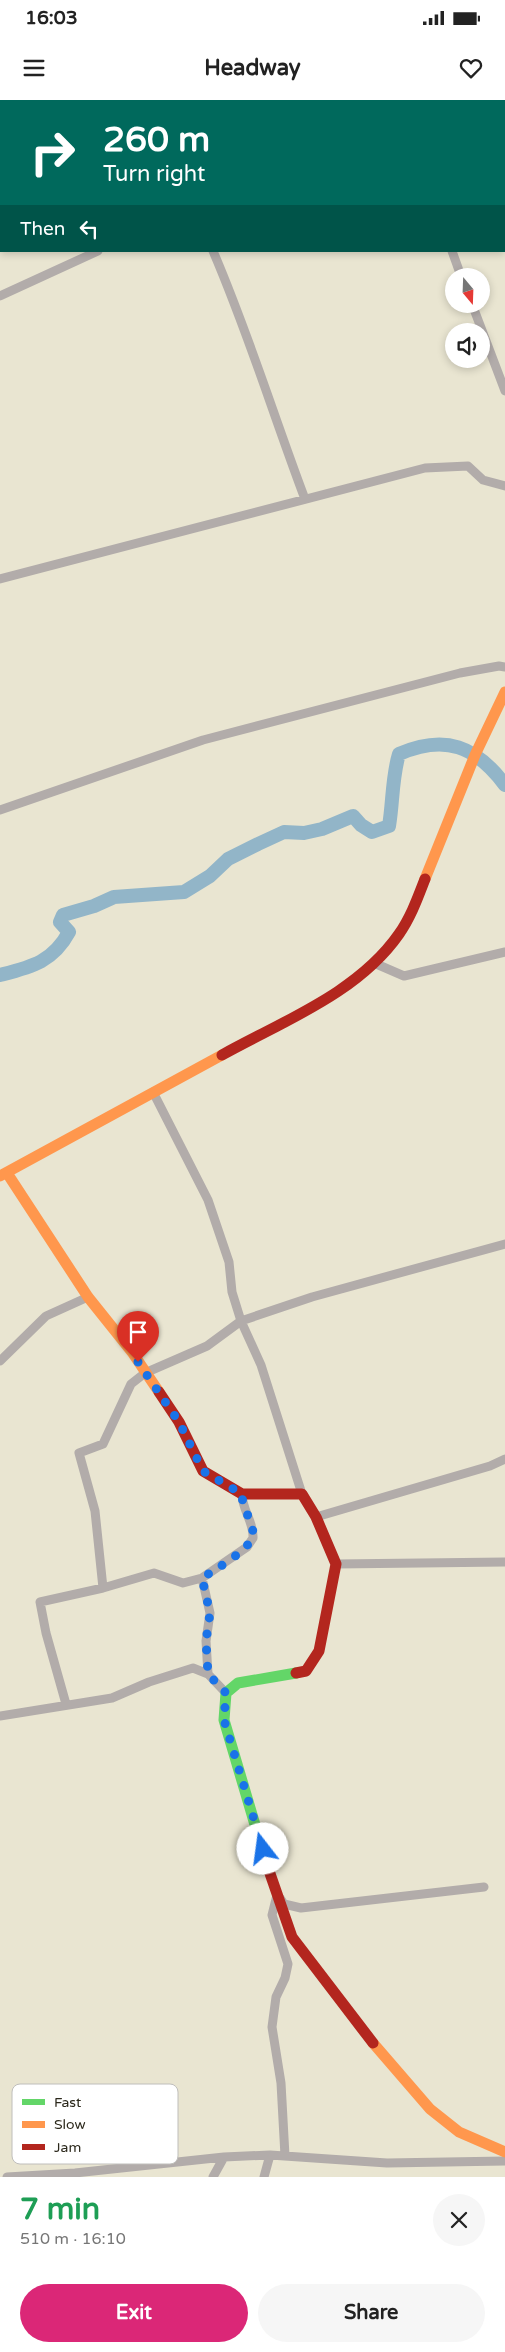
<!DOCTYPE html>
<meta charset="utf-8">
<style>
:root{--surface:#fff;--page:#f6f6f6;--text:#222;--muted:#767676;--accent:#db2777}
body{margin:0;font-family:"Varela Round",sans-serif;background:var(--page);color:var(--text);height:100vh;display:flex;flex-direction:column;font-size:19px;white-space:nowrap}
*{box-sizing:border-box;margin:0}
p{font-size:16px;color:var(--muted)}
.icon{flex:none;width:28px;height:28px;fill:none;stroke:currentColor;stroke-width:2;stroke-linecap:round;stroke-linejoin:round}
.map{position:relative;height:2077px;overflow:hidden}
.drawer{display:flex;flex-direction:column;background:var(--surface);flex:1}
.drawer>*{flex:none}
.top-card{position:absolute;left:0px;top:0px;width:505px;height:152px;box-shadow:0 2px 8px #0003;background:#00695c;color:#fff;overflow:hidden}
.needle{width:32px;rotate:161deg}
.fabs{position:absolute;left:445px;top:168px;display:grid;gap:10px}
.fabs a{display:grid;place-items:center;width:45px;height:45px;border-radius:50%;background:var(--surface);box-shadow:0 2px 8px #0003;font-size:25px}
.pin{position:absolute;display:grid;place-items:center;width:42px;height:42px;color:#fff;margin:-51px -21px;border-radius:50% 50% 50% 0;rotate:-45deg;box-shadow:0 0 5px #0007}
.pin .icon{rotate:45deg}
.me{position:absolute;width:55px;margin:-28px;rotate:345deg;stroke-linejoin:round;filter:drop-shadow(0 0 4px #0008)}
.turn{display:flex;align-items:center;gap:18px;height:105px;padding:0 20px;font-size:22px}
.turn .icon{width:65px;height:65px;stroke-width:2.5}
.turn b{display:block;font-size:35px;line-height:42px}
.then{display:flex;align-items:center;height:48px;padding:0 20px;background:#0003;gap:10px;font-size:19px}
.round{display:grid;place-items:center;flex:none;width:52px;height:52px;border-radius:26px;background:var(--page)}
.head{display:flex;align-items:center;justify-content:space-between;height:85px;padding:0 20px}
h1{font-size:30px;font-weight:700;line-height:38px;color:#1e9e55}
.cta{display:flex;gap:10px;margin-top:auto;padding:10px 20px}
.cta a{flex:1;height:58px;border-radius:30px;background:var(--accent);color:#fff;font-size:20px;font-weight:700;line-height:58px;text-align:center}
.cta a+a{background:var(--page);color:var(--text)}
.status{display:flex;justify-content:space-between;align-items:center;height:35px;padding:0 25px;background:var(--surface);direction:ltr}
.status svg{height:14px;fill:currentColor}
header{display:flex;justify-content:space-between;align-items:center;height:65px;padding:0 20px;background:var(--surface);font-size:22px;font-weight:700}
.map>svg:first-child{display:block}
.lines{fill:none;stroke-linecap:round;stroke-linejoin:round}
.river{stroke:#92b5c8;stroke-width:14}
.street{stroke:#b2acaa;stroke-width:9}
.fast{stroke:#63d668;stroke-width:11}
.slow{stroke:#ff974d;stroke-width:11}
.jam{stroke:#b3261e;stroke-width:11}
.route{stroke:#1a73e8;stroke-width:9;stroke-dasharray:0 16.2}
.key{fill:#fff;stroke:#bfbebb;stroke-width:1}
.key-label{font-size:14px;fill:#2b281b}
</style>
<div class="status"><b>16:03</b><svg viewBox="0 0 49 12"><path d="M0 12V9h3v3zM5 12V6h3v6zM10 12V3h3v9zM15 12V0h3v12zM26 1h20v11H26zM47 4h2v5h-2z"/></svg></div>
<header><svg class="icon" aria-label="menu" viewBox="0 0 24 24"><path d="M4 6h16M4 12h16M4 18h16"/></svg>Headway<svg class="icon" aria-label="heart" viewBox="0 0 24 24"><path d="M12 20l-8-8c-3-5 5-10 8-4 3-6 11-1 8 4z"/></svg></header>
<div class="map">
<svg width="505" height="2077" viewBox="0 0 505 2077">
<rect width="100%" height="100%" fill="#e9e5d1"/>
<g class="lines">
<path class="river" d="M0,875C31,867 53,862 69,832L60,822L63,815L94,806L114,797L184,792L210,776L228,759L258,744L284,732L304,733L322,729L353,716L361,725L372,732L389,726C393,702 392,677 399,654C445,634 476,646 505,685"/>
<path class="street" d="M372,0L373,1
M213,151C248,232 274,317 305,399
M452,151L461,176
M0,196L98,151
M472,204L505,291
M0,479L425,368L468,366L483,380L505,386
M0,710L203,640L460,573L499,566L505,567
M374,863L404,876L505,852
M153,992L208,1100L229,1162L232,1192L241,1221L261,1265L302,1394
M0,1261L46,1216L88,1197
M316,1417L490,1366L505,1359
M336,1464L505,1462
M202,1478L210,1513L206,1541L208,1574L226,1593
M103,1488L95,1411L79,1353L103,1344L131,1284L145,1273L207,1246L241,1221L312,1197L505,1144
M66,1604L46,1533L40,1502L103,1488L154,1473L183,1483L202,1478L247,1447L253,1438C254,1422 242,1410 242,1394
M0,1616L112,1598L149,1582L193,1568L208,1574
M277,1795L272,1815L288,1864L285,1878L276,1897L272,1927L281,1983L285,2056
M280,1798L284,1804L301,1808L484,1787
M7,2077L75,2073L224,2057L270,2055L387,2063L505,2061
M213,2077L224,2057
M264,2077L270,2055"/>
<path class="fast" d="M266,1762L224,1620L226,1593L238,1583L296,1573"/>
<path class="slow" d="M425,779L475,655L505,592
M7,1073L88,1197L132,1252L159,1292
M0,1076L222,955
M373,1943L430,2009L459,2032L505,2052"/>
<path class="jam" d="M222,955C283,921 358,893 399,834C411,817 418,797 425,779
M159,1292L179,1322L203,1371L242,1394H302L316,1417L336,1464L319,1551L306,1571L296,1573
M266,1762L292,1837L373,1943"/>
</g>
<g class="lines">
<path class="route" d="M138,1262L179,1322L203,1371L242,1394C242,1408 251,1418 253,1432C256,1447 214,1470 202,1478L210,1513L206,1541L208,1574L226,1593L224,1620L263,1749"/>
</g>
<rect x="12" y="1984" width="166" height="80" rx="8" class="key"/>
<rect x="22" y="1999" width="23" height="6" fill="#63d668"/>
<rect x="22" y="2021" width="23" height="7" fill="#ff974d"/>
<rect x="22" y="2044" width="23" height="6" fill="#b3261e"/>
<g class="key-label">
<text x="54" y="2007">Fast</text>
<text x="54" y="2029">Slow</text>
<text x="54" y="2052">Jam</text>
</g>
</svg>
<div class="fabs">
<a><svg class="needle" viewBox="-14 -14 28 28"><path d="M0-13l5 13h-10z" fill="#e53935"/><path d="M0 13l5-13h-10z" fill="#767676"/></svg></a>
<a><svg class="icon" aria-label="sound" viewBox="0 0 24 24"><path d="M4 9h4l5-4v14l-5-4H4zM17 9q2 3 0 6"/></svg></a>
</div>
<div class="pin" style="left:138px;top:1262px;background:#d93025"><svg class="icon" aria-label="arrive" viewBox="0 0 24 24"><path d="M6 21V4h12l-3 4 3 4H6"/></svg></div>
<svg class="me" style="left:263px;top:1749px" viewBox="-20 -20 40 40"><circle r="19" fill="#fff"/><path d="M0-13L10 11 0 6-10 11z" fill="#1a73e8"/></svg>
<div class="top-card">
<div class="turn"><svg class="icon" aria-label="right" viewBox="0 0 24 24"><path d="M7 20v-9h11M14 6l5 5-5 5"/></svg><div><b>260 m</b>Turn right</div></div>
<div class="then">Then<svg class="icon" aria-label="left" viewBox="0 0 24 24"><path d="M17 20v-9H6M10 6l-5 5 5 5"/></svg></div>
</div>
</div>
<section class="drawer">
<div class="head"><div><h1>7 min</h1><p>510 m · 16:10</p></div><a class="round"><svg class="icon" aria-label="close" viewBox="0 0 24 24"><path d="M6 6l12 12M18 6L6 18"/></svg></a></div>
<div class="cta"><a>Exit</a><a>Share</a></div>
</section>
